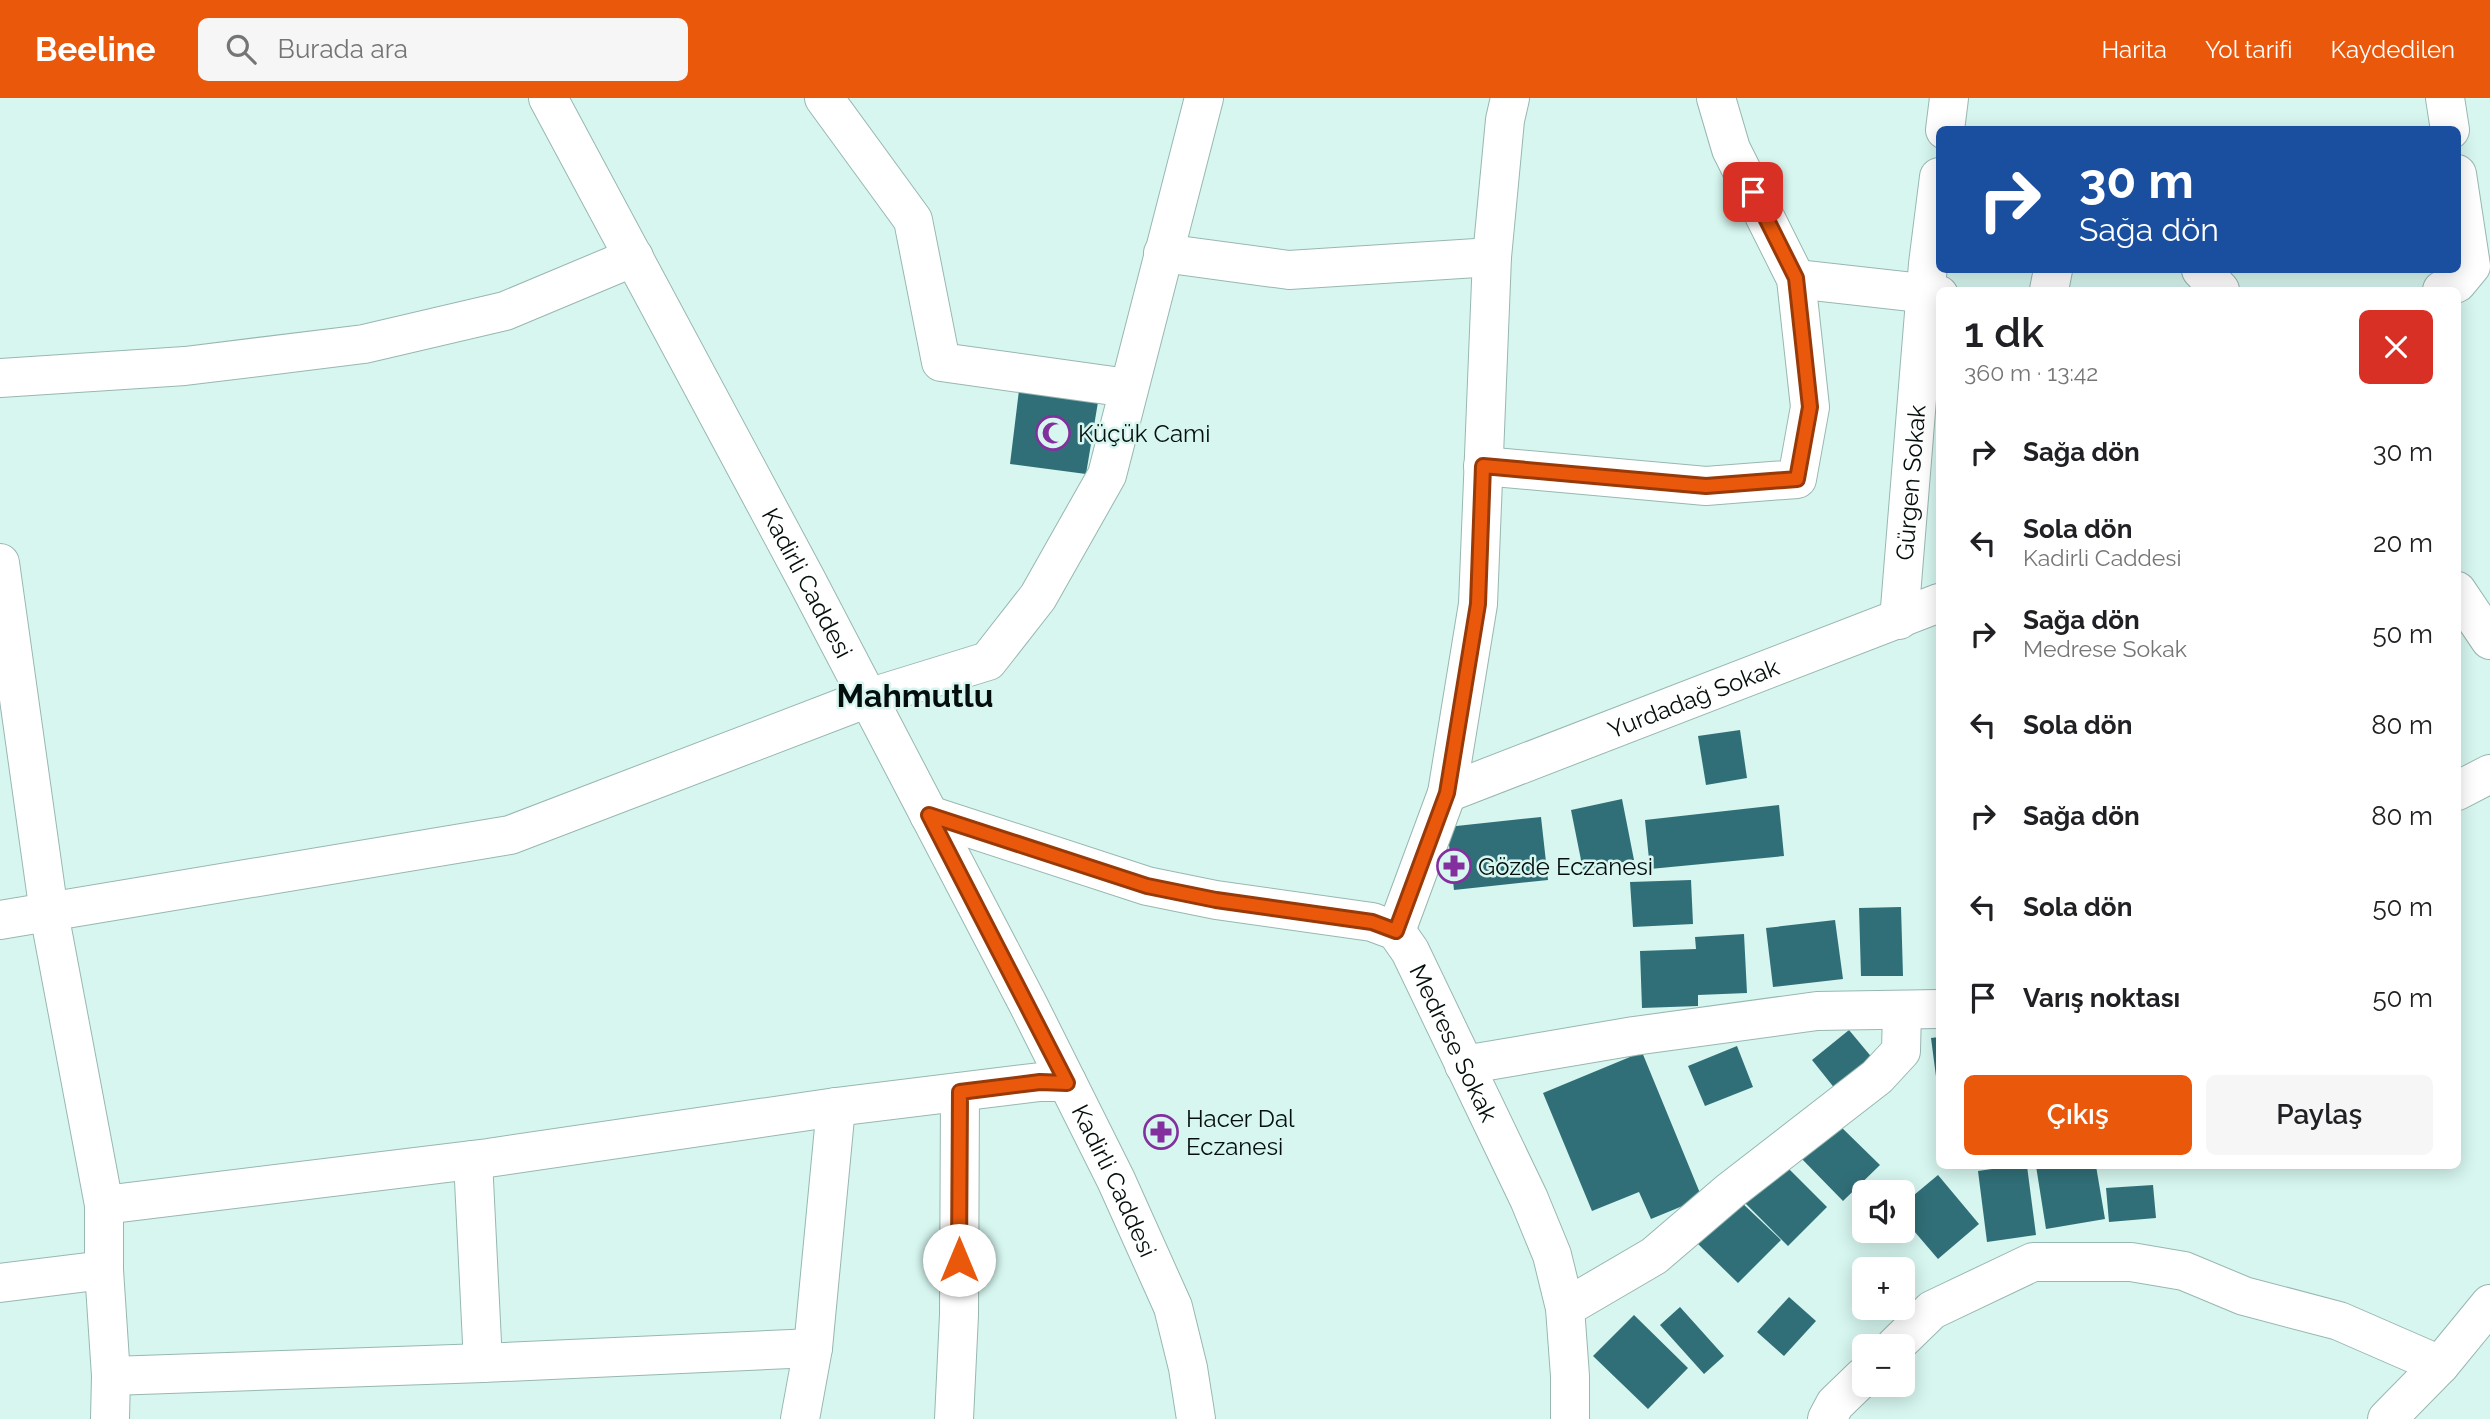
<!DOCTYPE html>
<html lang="tr">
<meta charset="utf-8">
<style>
:root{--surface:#fff;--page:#f6f6f6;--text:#202124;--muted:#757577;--accent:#ea580c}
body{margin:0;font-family:Raleway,sans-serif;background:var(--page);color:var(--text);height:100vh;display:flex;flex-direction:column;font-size:26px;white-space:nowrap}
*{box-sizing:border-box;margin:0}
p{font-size:23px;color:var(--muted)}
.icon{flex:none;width:38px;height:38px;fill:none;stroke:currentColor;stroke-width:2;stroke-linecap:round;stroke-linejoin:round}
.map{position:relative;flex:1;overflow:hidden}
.details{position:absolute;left:1936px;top:189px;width:525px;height:882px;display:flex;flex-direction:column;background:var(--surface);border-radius:10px;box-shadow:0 4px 18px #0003}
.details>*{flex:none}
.top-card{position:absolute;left:1936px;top:28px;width:525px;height:147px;border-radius:10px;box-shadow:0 4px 18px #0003;background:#1a4fa0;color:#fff;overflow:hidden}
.buttons{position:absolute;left:1852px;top:1082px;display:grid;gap:14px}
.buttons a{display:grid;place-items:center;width:63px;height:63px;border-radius:10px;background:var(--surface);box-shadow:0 4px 18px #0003;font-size:35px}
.pin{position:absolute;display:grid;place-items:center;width:60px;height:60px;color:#fff;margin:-30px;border-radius:14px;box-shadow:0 4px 10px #0006}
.me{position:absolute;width:77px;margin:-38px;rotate:0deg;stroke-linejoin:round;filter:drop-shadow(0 0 5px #0008)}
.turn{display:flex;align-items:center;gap:24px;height:147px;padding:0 28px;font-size:32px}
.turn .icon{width:91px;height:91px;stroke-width:2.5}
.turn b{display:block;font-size:49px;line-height:60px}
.round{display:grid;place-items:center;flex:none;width:74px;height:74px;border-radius:10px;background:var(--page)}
.summary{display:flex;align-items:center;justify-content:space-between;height:119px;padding:0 28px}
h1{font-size:42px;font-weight:600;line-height:52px}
.cta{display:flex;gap:14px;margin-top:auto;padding:14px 28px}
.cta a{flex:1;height:80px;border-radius:10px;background:var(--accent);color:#fff;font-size:28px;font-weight:600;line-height:80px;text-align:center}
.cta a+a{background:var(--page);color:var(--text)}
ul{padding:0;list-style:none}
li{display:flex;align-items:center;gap:21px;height:91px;padding:0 28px}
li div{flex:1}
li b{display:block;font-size:26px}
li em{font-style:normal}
header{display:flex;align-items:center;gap:42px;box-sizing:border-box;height:98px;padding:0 35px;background:var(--accent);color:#fff}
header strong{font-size:33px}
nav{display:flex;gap:38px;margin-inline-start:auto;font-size:24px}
.search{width:490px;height:63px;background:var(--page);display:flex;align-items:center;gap:18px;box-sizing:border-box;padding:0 24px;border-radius:10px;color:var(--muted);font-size:26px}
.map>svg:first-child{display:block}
.building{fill:#316f78}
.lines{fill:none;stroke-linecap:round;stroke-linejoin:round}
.street-casing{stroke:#98b7b0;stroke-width:40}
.secondary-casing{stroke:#98b7b0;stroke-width:40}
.street{stroke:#fff;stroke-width:38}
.secondary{stroke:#fff;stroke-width:38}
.route-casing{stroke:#983908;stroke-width:18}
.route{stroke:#ea580c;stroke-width:12}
.labels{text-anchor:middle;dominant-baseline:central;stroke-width:5;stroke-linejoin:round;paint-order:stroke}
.poi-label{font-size:24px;fill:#040e0c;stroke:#d6f6ef;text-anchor:start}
.street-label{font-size:24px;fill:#040e0c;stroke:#d6f6ef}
.district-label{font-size:32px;font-weight:bold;fill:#040e0c;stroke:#d6f6ef}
</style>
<header>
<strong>Beeline</strong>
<div class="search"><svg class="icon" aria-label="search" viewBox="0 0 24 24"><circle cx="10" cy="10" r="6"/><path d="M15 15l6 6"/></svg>Burada ara</div>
<nav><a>Harita</a><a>Yol tarifi</a><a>Kaydedilen</a></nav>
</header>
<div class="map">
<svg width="2490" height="1321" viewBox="0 0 2490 1321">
<rect width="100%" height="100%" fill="#d6f6ef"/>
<path class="building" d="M1019,292L1098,304L1086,376L1010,366Z
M1740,632L1747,680L1706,687L1698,638Z
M1622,701L1634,762L1583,772L1571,712Z
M1779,707L1784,758L1650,771L1645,722Z
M1541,719L1548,782L1454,792L1447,729Z
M1691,782L1693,826L1633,829L1630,784Z
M1901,809L1903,878H1861L1859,810Z
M1835,822L1843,881L1773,889L1766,830Z
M1744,836L1747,895L1698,897V908L1642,910L1640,853L1696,851L1695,839Z
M1849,932L1874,962L1836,992L1812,962Z
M1939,939V986H1937L1931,940Z
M1737,948L1753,989L1705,1008L1688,968Z
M1642,954L1702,1100L1651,1121L1639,1094L1592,1113L1543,995Z
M1837,1025L1880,1067L1843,1103L1801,1060Z
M1782,1064L1827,1109L1788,1148L1743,1103Z
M2013,1068H2027L2036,1137L1987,1144L1978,1073Z
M2036,1068H2096L2105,1121L2046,1131Z
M1938,1077L1979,1126L1938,1161L1902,1119V1107Z
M2153,1087L2156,1120L2109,1124L2106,1090Z
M1739,1102L1781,1142L1738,1185L1697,1145Z
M1789,1199L1816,1223L1784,1258L1757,1234Z
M1680,1209L1724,1258L1704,1276L1660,1227Z
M1634,1217L1688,1270L1648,1311L1593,1258Z"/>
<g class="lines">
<g class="street-casing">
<g id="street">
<path d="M824,0L913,122L941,264L1128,290"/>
<path d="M2445,0L2450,32"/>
<path d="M1945,32L1949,0"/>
<path d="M1163,155L1289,172L1492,159"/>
<path d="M2201,172L2220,192"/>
<path d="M1796,181L1939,197"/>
<path d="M2049,192L2053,172"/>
<path d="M2442,192L2457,185L2471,168L2457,76"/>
<path d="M0,280L185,268L364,246L505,213L634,159"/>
<path d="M1483,368L1706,388L1797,381L1810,309L1796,181L1731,51L1716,0"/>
<path d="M2457,493L2490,542"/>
<path id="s1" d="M1899,522L1928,166L1939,79"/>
<path d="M2457,693L2490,676"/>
<path id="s2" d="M1447,695L1939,505"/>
<path d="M0,822L510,737L868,600L988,563L1038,499L1107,377L1204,0"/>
<path d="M1396,833L1447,695L1478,506L1492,159L1505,22L1510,0"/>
<path d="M1464,967L1634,938L1817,913L1939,911"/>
<path d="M473,1062L483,1265"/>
<path d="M104,1107L488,1060L836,1009L1040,984H1067"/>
<path d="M1565,1210L1654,1158L1730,1093L1877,979L1901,953L1902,912"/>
<path d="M1895,1248L1932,1212L2033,1164H2131L2184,1173L2244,1198L2339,1223L2440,1267"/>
<path d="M111,1278L483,1265L813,1250"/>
<path d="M800,1321L813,1250L836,1009"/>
<path d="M954,1321L959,1217L960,994"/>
<path d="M1827,1321L1835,1306L1864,1278"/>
<path d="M2387,1321L2440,1267L2490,1206"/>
</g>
</g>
<g class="secondary-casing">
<g id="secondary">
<path id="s3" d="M548,0L806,481L1029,908L1116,1082L1173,1209L1188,1270L1196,1321"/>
<path d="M0,465L49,815L104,1107V1172L111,1278L110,1321"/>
<path id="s4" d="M929,717L1147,788L1216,802L1372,824L1396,833L1410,853L1529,1101L1552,1157L1565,1210L1570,1278V1321"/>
<path d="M0,1185L104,1172"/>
</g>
</g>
<use href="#street" class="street"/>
<use href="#secondary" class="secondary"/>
</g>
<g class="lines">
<g class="route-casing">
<path id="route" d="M959,1162L960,994L1040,984L1067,985L929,717L1147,788L1216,802L1372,824L1396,833L1447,695L1478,506L1483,368L1706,388L1797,381L1810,309L1796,180L1753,94"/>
</g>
<use href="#route" class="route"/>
</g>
<defs>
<g id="mosque-ring" transform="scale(1.75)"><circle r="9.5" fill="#d6f6ef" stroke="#83309e" stroke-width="1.5"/><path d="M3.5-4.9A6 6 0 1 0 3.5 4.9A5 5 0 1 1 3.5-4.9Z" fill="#83309e"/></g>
<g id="pharmacy-ring" transform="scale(1.75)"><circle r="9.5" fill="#d6f6ef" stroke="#83309e" stroke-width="1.5"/><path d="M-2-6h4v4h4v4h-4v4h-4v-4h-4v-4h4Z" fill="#83309e"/></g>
</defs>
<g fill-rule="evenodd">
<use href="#mosque-ring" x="1053" y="335"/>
<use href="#pharmacy-ring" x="1454" y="768"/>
<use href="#pharmacy-ring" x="1161" y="1034"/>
</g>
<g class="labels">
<g class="poi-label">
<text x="1078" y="335">Küçük Cami</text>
<text x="1478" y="768">Gözde Eczanesi</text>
<text x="1186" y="1020">Hacer Dal<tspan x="1186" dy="28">Eczanesi</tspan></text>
</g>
<g class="street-label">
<text stroke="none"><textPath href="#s1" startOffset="138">Gürgen Sokak</textPath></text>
<text stroke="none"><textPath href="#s3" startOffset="550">Kadirli Caddesi</textPath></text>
<text stroke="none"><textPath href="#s2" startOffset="264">Yurdadağ Sokak</textPath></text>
<text stroke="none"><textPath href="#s4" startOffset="609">Medrese Sokak</textPath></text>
<text stroke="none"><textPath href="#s3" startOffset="1222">Kadirli Caddesi</textPath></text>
</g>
<g class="district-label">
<text x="915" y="597">Mahmutlu</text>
</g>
</g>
</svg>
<div class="buttons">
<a><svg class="icon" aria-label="sound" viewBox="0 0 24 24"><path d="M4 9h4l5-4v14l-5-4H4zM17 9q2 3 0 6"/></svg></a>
<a>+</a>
<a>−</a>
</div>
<div class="pin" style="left:1753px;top:94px;background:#d93025"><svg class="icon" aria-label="arrive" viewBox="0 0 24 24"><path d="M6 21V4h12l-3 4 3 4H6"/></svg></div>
<svg class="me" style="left:959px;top:1162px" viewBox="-20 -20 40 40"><circle r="19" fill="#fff"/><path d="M0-13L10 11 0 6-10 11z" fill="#ea580c"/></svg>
<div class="top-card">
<div class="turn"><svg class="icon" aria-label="right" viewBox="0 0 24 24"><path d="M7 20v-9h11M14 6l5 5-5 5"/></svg><div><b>30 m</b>Sağa dön</div></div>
</div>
<section class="details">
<div class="summary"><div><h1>1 dk</h1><p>360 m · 13:42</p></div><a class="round" style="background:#d93025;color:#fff"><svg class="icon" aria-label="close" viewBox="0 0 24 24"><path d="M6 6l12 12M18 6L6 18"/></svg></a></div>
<ul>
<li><svg class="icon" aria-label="right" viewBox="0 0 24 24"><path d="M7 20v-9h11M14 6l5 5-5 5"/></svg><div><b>Sağa dön</b></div><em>30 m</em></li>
<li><svg class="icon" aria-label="left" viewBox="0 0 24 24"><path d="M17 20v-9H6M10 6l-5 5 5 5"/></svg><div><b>Sola dön</b><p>Kadirli Caddesi</p></div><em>20 m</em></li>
<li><svg class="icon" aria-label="right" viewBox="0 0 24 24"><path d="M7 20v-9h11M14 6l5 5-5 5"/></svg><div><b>Sağa dön</b><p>Medrese Sokak</p></div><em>50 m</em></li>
<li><svg class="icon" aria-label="left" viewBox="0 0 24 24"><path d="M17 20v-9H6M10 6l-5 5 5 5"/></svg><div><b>Sola dön</b></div><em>80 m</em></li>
<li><svg class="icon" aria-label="right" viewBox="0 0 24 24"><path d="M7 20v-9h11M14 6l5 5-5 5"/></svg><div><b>Sağa dön</b></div><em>80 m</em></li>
<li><svg class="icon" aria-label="left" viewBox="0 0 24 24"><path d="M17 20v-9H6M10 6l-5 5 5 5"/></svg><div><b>Sola dön</b></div><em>50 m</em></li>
<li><svg class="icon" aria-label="arrive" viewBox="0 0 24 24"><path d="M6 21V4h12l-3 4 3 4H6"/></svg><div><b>Varış noktası</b></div><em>50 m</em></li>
</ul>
<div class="cta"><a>Çıkış</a><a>Paylaş</a></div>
</section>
</div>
